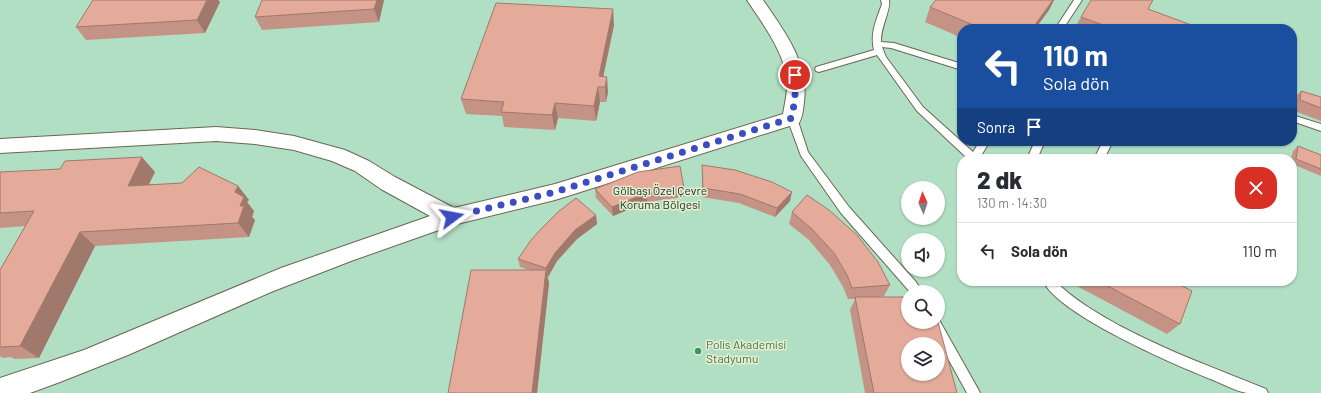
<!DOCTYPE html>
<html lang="tr">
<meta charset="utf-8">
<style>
:root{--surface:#fff;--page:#f2f2f3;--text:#2b2b33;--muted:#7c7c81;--line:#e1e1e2}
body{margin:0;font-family:Barlow,sans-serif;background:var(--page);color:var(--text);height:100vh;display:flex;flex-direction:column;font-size:15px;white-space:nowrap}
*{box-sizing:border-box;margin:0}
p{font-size:13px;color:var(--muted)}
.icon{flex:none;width:22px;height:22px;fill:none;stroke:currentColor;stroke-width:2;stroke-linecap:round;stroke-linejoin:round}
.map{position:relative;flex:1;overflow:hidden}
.sheet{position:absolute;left:957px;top:154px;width:340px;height:132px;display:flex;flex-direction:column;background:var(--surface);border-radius:16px;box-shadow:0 1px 3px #0004}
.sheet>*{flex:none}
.guide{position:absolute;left:957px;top:24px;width:340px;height:122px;border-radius:16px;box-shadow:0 1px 3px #0004;background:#1a4fa0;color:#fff;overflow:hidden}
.needle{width:26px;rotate:357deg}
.buttons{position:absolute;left:901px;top:181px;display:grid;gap:8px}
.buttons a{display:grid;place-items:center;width:44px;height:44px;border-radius:50%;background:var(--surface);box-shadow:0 1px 3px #0004;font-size:20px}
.pin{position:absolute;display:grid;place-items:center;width:34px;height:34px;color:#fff;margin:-17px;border:2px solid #fff;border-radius:50%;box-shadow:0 1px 4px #0007}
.me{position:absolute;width:44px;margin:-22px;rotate:77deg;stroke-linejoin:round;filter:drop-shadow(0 0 3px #0008)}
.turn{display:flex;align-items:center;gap:14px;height:84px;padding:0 20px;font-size:18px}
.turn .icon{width:52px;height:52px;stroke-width:2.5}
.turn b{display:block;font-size:28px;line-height:34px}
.then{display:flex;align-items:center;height:38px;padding:0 20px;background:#0003;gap:8px;font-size:15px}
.round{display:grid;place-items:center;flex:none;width:42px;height:42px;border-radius:16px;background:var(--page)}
.overview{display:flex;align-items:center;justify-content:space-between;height:68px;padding:0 20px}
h1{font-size:24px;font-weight:800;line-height:30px}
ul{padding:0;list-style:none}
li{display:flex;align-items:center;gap:12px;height:56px;padding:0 20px;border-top:1px solid var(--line)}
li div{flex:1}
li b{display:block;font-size:15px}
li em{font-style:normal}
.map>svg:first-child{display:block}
.green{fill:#b1dfc4;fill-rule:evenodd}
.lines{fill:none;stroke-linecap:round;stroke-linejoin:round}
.lane-casing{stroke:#6b6650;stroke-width:2}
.street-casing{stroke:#6b6650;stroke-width:2}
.lane{fill:#fff;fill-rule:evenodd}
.street{fill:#fff;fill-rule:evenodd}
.wall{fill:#c49385}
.shaded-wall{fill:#a0786c}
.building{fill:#e4ab9b;stroke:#a0786c;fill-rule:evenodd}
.route{stroke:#3b4dc0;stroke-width:7;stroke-dasharray:0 12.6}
.leisure-dot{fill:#2e9e5b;stroke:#eee9d0;stroke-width:1.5}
.labels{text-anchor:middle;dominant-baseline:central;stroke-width:3;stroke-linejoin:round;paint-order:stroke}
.park-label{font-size:12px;fill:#00462a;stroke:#eee9d0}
.leisure-label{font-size:12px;fill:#27864d;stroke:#eee9d0;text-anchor:start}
</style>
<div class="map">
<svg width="1321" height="393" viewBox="0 0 1321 393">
<rect width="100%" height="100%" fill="#eee9d0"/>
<path class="green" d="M0,0H1321V393H0ZM962,29H1292V141H962ZM962,159H1292V281H962ZM908,188H938V218H908ZM908,240H938V270H908ZM908,292H938V322H908ZM908,344H938V374H908Z"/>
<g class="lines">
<g class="lane-casing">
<path id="lane" d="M881,0H889C891,10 880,28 881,42L894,43L962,64V70L891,48L882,47L886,57L923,107L973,152L980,141H990L979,159H968L917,111L877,55L819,72L816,71L815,69L816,67L874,50C870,33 876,21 882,4Z
M1074,0H1082L1063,29H1055Z
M792,115L797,118L808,152L849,207L916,282L922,292H910L841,213L801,156L787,118Z
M1292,115L1321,124V131L1292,121Z
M1035,141H1045L1037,159H1027Z
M1103,141H1113L1104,159H1094Z
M1043,281H1055C1074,300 1097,313 1120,326C1167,351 1217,369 1266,389L1268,393C1261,393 1253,393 1247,393C1235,391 1223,384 1213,380C1175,365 1059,315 1043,281Z
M938,318L978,389L980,393H967L928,322H938Z"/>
</g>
<g class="street-casing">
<path id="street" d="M747,0H763C784,31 809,62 804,102C803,109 803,116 799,123L555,200L453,225L351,261L271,292L128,355L60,382L30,393H0V378L84,350L281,268L430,216L381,189L355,171L332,161L294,150L255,144L216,141L0,153V139L216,127L255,130L294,136L345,150L369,161L395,177L454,208L555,184L783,114C785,103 788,91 787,80C784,51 762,23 747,0Z"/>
</g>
<use href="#lane" class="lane"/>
<use href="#street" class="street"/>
</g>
<path class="wall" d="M93,0H218L220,2L205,33L86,40L76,27Z
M384,0L379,22L262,30L255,17Z
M936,0H1054L1049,10L1035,29H962V38L925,22L930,7Z
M1148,9L1193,29H1074L1081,17Z
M614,25L603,77L608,92L606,102H600L596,121L558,118L555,130L504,127L502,116L466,114L461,99Z
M1301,91L1321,97V121L1292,110V100Z
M1298,146L1321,155V176L1292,164V159H1291L1293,151Z
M702,165L790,201L775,217L739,203L702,197Z
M0,172H155L149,184L238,186L249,200L247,202L254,211L252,217L255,220L249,237L95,246L39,358L15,359L10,357L3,358L0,356V270L25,226L0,228Z
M684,188V197L647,202L613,216L596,198L595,189Z
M792,212L890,285L884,296L879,297L957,393H865L850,310L855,299H848L843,287L830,265L809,240L789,224Z
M596,215L597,224L577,239L557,261L548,277L547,276L549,283L537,393H448L529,270L520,267L518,259Z
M1074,281H1173L1180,324L1167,334L1073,284Z"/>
<path class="shaded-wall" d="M207,0H218L220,2L205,33L197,20Z
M377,0H384L379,22L374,9Z
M1053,0H1054L1049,10L1035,29H1032Z
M613,9L614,25L601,87L599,76Z
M607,77L608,92L606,102L605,87Z
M598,87L600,102L596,121L594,106Z
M555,103L558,118L555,130L552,115Z
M142,157L155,172L141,200L128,186Z
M238,186L249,200L247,202L254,211L252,217L255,220L249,237L238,223L240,206L235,192Z
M792,192L790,201L775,217L777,208Z
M647,193V202L613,216L612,207Z
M596,215L597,224L577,239L557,261L548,277L546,268L555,253L575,230Z
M80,232L95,246L39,358L20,346Z
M546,270L549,283L537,393H532Z"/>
<path class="building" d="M93,0H207L197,20L76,27Z
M262,0H377L374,9L255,17Z
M936,0H1053L1032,29H993L988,27L986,29H983L930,7Z
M1091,0H1153L1148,9L1194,26L1193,29H1150L1139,25L1136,29H1114L1081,17Z
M496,3L613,9L599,76L607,77L605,87H598L594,106L555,103L552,115L501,112L504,102L461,99Z
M1301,91L1321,97V108L1300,100Z
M1298,146L1321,155V169L1296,159Z
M142,157L128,186L182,183L199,167L238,186L235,192L244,197L240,206H244L238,223L80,232L20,346L0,347V270L34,211L0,213V172L60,169L65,161Z
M702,165L735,170L772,182L792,192L777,208L740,194L703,188Z
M680,166L684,188L647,193L612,207L595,189L638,172Z
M807,195L829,210L857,235L878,262L890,285L852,288L847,275L834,253L812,229L792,212Z
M576,198L596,215L575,230L555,253L546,268L518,259L531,240L542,228L558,212Z
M471,270H546L532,393H448Z
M1098,281H1173L1192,291L1180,324Z
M855,297H908V322H938L957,393H874ZM908,344H938V374H908Z"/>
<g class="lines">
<path class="route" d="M452,217L555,192L792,118L795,97V75"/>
</g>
<circle class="leisure-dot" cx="698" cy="351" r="4"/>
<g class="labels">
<g class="park-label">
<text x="660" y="190">Gölbaşı Özel Çevre<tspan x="660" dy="14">Koruma Bölgesi</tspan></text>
</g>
<g class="leisure-label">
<text x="706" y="344">Polis Akademisi<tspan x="706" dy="14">Stadyumu</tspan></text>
</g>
</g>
</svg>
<div class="buttons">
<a><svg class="needle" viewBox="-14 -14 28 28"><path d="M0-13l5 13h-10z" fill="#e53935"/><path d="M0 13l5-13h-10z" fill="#7c7c81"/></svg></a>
<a><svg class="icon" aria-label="sound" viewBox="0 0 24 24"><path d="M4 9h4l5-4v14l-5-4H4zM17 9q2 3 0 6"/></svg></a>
<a><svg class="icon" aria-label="search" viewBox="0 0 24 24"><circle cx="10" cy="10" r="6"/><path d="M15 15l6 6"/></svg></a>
<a><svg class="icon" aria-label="layers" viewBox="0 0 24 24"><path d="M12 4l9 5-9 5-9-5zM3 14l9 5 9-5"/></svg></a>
</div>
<div class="pin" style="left:795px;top:75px;background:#d93025"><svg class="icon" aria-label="arrive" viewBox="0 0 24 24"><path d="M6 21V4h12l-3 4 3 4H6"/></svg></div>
<svg class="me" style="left:452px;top:217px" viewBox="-20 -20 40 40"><path d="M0-17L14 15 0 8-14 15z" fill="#3b4dc0" stroke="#fff" stroke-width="4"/></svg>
<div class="guide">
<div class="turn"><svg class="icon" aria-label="left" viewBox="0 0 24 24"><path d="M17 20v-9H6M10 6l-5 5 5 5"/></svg><div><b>110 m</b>Sola dön</div></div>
<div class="then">Sonra<svg class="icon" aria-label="arrive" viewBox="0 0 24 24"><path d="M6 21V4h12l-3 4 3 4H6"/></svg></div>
</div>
<section class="sheet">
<div class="overview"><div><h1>2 dk</h1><p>130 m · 14:30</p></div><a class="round" style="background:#d93025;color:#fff"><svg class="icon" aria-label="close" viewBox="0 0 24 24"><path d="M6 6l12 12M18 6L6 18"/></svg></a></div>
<ul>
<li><svg class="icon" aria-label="left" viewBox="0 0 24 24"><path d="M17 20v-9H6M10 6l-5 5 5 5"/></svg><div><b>Sola dön</b></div><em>110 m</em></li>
</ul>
</section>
</div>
